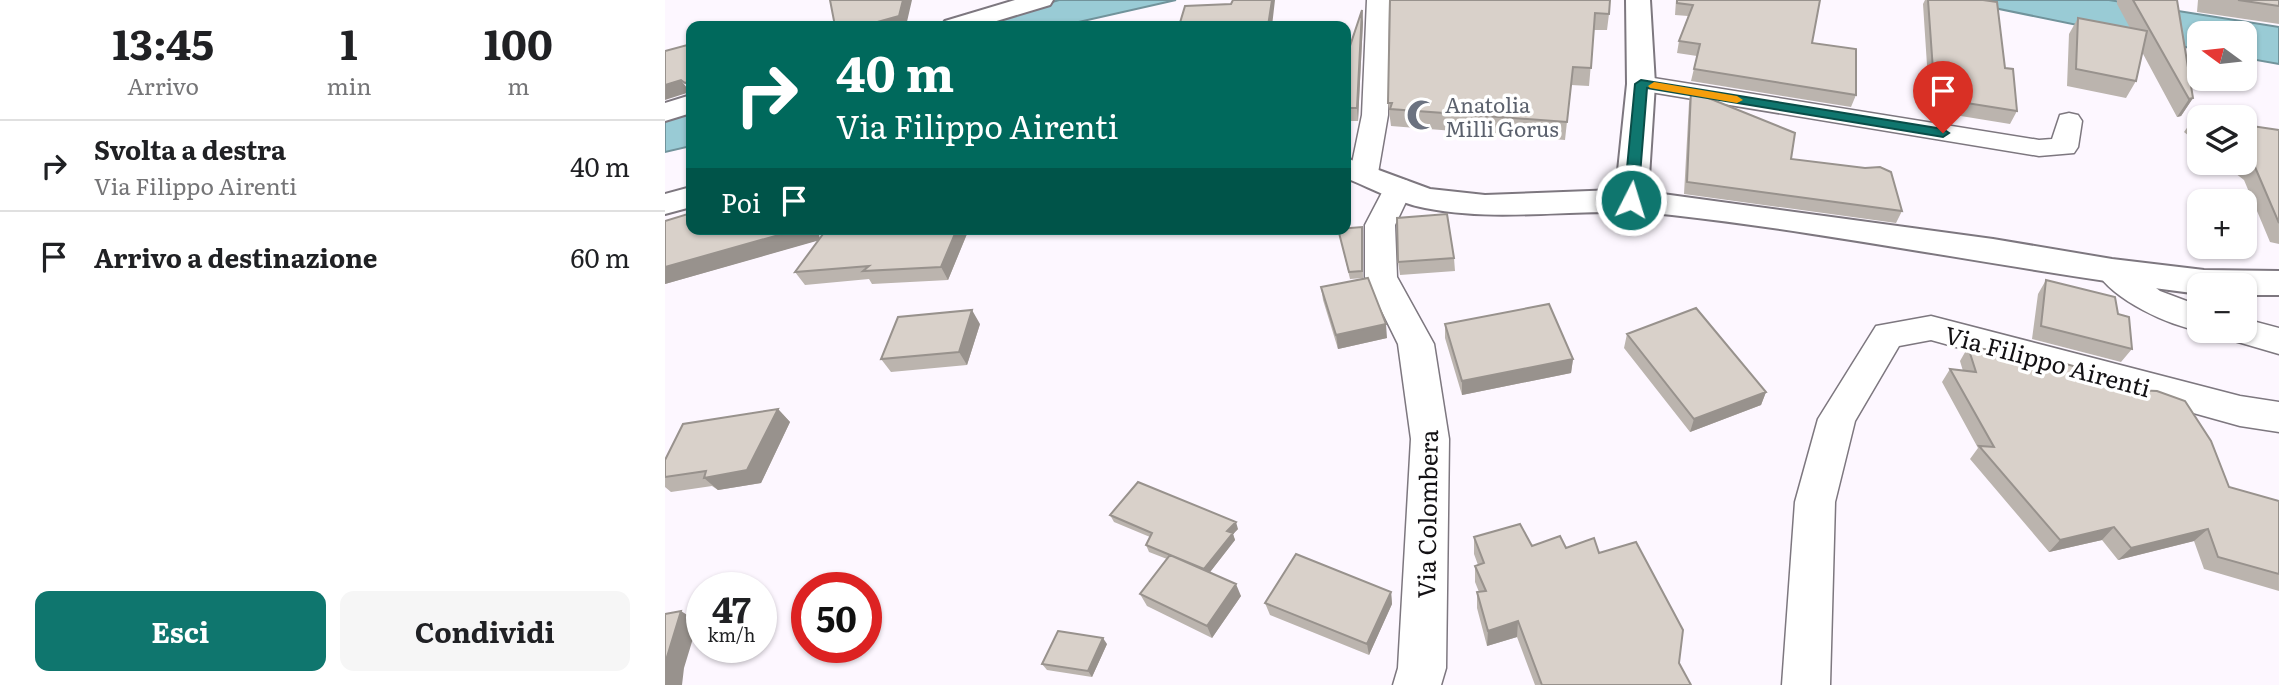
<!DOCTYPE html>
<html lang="it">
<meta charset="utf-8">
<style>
:root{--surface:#fff;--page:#f6f6f6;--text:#202124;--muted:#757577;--line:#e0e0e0;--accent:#0f766e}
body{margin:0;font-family:Literata,serif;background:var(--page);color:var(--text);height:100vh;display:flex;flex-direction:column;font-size:26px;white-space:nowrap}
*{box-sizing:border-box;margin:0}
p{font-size:23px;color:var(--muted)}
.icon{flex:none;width:38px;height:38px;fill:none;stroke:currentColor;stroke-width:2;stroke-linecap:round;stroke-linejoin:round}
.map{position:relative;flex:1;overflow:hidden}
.details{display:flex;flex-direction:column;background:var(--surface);width:665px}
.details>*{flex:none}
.hud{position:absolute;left:21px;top:21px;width:665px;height:214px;border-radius:14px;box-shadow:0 2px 5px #0004;background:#00695c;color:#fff;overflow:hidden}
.needle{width:46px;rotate:285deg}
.buttons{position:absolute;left:1522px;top:21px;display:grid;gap:14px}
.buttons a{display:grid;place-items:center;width:70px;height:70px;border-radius:14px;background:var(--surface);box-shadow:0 2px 5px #0004;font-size:35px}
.speed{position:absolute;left:21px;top:572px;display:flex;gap:14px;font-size:35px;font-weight:700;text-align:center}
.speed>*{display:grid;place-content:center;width:91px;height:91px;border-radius:50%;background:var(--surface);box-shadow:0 2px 5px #0004;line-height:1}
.speed small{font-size:18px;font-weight:400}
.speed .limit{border:10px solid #d22;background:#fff;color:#111}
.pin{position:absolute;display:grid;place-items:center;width:60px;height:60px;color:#fff;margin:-72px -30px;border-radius:50% 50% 50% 0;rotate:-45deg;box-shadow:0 0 7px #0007}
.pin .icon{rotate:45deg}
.me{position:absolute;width:77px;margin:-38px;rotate:5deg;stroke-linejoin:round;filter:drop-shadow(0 0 5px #0008)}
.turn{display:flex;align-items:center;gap:24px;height:147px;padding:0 35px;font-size:32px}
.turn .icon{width:91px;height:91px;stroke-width:2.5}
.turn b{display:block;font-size:49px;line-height:60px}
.then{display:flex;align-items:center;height:66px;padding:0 35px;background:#0003;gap:14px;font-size:26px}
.eta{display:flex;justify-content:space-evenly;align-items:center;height:119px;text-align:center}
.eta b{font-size:42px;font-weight:700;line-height:49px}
.action{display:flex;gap:14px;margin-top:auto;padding:14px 35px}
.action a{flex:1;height:80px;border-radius:14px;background:var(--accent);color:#fff;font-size:28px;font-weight:700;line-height:80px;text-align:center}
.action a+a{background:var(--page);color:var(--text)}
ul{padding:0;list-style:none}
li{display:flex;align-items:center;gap:21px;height:91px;padding:0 35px;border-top:2px solid var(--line)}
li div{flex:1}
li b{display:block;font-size:26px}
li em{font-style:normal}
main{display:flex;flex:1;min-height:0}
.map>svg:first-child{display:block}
.water{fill:#99cbd5;stroke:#71939b;stroke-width:2}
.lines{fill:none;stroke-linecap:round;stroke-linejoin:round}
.minor-casing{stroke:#7d777f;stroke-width:3}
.secondary-casing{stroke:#7d777f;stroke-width:4}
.minor{fill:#fff;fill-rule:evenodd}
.secondary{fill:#fff;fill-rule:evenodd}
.wall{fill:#bbb4ae}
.shaded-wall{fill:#98928d}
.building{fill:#d9d1ca;stroke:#98928d;stroke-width:2}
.route{fill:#0f766e;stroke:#0a4d48;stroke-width:2}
.slow{fill:#f59e0b}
.labels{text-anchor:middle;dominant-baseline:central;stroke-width:7;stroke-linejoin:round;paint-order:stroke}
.far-worship-label{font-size:21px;fill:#5b616d;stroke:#fff;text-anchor:start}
.street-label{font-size:24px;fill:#131114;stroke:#fff}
</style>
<main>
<section class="details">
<div class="eta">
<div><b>13:45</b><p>Arrivo</p></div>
<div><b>1</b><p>min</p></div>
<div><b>100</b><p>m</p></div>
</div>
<ul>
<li><svg class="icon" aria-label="right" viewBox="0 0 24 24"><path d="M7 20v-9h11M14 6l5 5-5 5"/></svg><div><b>Svolta a destra</b><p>Via Filippo Airenti</p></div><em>40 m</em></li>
<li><svg class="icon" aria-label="arrive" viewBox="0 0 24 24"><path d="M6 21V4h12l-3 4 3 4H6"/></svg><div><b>Arrivo a destinazione</b></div><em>60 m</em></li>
</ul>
<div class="action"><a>Esci</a><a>Condividi</a></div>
</section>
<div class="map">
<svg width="1614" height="685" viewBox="0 0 1614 685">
<rect width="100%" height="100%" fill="#fdf7ff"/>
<path class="water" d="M394,0H511L396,26H308Z
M1290,0H1444L1614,27V64L1580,58V33H1535V50Z
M26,112V146L0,152V120Z"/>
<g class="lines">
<g class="minor-casing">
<path id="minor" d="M702,0H724L723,115L713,173L709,179L699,182L689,179L685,173L697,115Z
M976,76L1374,140L1387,139L1395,115L1404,113L1413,115L1417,121L1413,147L1409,153L1374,156L967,89L963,84L967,79Z
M733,178L743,181L748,187L730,225L732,277L769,344L784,439L781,668L776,685H728L733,668L746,439L733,344L700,277V225L723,181Z
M1447,260L1458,263L1495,291L1535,306L1536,331C1504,326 1448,300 1431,271L1436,263Z
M1266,316L1575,396L1614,402V432L1575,426L1266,340L1234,346L1190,421L1170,502L1165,685H1117L1130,502L1153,419L1211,326Z
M1580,319L1614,328V354L1566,340L1561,331H1580Z"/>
</g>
<g class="secondary-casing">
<path id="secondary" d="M350,0H388L385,5L315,26H276L280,21Z
M961,0H985L990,84L983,192L1328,239L1447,259L1539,270L1614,271V295H1580V285H1535V294C1358,272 1184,235 1007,215C925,205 841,224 760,208C733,203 706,188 681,178V158L765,189L820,195L951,190L962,84Z
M26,95V113L0,121V103Z
M26,187V207L0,214V194Z"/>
</g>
<use href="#minor" class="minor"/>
<use href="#secondary" class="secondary"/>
</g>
<path class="wall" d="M725,0L944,14L942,30H929L924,86L906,85L900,140L726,126L723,103Z
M1011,0H1155L1147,43L1191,95L1186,107L1026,81L1032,56L1012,53L1014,41L1023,16L1010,15Z
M1260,0H1318L1340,68L1352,111L1345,124L1265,111L1258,4Z
M1452,0H1512L1528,98L1516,116L1512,117L1477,52L1471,81L1461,98L1402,86L1404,34L1413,18L1465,28L1452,4Z
M1533,0H1614V24L1532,12Z
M698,22L693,121H681V58Z
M1026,91L1126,159L1237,211L1231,223L1019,194L1024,103Z
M1528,119L1535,120V145L1519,132Z
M1580,125L1614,130V244L1605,242L1579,180L1557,163H1580Z
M0,221L155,239L200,229H304L283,280L207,284L204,279L140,285L130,272L153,240L0,284Z
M697,227L698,278L685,279L673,229Z
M789,258L790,271L735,275L733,262Z
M1381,280L1453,314L1467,349L1456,362L1367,339L1373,294Z
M656,287L722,338L673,349L658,300Z
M315,324L302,365L226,372L216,359Z
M780,324L908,359L906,373L797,395L780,338Z
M962,334L1101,392L1096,405L1025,432L959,348Z
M1303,347L1471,390L1564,487L1614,501V591L1539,569L1529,541L1453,560L1437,540L1384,552L1305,459L1313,448L1277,382L1285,369L1298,371L1295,361Z
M113,409L125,422L96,483L53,490L47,486L6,492L0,487V460Z
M445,515L573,529L568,534L570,540L545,572L576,596L547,638L482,606L475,594L502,559L484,552L481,545L485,537L449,522Z
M809,537L867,546L901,548L934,553L1014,663L1026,685H870L852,637L822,646L812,608V592H814L810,582V566L813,565L809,554Z
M726,592L727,604L704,655L605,615L600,603Z
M442,644L427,677L382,670L377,664Z"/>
<path class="shaded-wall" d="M238,0H247L241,26H198Z
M607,0H610L607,26H603Z
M697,10L698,22L693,121L692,108Z
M16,80L25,92L0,100V85Z
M26,81V92L20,83Z
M1528,98L1516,116L1512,117L1524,99Z
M135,229H153L155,240L0,284V267Z
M292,229H304L283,280L276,267Z
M307,310L315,324L302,365L294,352Z
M721,324L722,338L673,349L671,335Z
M908,359L906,373L797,395V381Z
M1101,392L1096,405L1025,432L1029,419Z
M113,409L125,422L96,483L53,490L39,478Z
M571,522L573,529L568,534L570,540L542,576L539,569L562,531Z
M1449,527L1437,540L1384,552L1395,540Z
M1543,529L1529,541L1453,560L1466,548Z
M571,584L576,596L547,638L542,626Z
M726,592L727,604L704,655L702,644Z
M16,611L33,622L19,668L17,685H0V668L2,657Z
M853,621L852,637L822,646L823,631Z
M438,638L442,644L427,677L423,671Z"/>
<path class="building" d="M165,0H238L234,16L198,26H170Z
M568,0H607L603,26H514L520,6L566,4Z
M725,0H945L944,14L930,13L926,68L908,67L902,122L725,109L727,103H723Z
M1012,0H1155L1147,43L1191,49V95L1029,69L1035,44L1014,41L1028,5L1012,3Z
M1263,0H1318L1332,2L1340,68L1348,69L1352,111L1270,98Z
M1468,0H1512L1528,98L1524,99Z
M1573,0H1614V6Z
M697,10L692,108H681V58Z
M1413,18L1482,31L1471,81L1411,69Z
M26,44V81L20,83L16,80L0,85V51Z
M1026,91L1130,133L1126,159L1200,168L1215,167L1226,172L1237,211L1022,182Z
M1528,119L1535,120V125Z
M1580,125L1614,130V223L1590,167L1580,160Z
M26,213V229H135L0,267V221Z
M782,214L789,258L733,262L732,218Z
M697,227V271L684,272L673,229Z
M292,229L276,267L198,271L204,266L130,272L161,230Z
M703,278L721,324L671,335L656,287Z
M1381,280L1450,297L1453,314L1464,317L1467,349L1376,326Z
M884,304L908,359L797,381L780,324Z
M1031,308L1101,392L1029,419L962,334Z
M307,310L294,352L216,359L233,317Z
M1303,347L1372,356L1470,383L1471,390L1492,391L1520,401L1546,441L1564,487L1614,501V574L1553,557L1543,529L1466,548L1449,527L1395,540L1314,446L1329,447L1285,369L1311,372Z
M113,409L82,470L39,478L41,471L0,477V460L18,424Z
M473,482L571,522L562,531L568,533L539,569L481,545L487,533L445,515Z
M855,524L867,546L895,536L901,548L929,538L934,553L971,542L1018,630L1014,663L1026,685H877L853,621L823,631L812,592L821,591L810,566L819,563L809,537Z
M631,554L726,592L702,644L600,603Z
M505,555L571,584L542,626L475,594Z
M16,611L2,657L0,668V614Z
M393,631L438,638L423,671L377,664Z"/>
<path class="route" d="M976,80L1278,129L1284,133L1278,137L982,88L973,200L966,205L959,200L970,84Z"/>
<path class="slow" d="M989,82L1072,96L1078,100L1072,103L985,88L983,86Z"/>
<defs>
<g id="mosque-bare" transform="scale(2.415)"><path d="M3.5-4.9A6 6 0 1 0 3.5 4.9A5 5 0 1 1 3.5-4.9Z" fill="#6b7280" stroke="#fff" stroke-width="2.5" paint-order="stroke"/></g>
</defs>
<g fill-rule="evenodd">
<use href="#mosque-bare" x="757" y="115"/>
</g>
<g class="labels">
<g class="far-worship-label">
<text x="780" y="103">Anatolia<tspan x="780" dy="24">Milli Gorus</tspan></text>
</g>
<g class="street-label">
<text transform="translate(1383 360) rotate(15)">Via Filippo Airenti</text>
<text transform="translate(761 514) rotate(-89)">Via Colombera</text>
</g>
</g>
</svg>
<div class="buttons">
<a><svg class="needle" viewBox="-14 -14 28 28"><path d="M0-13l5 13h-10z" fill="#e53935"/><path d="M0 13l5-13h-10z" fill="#757577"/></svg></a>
<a><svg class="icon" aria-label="layers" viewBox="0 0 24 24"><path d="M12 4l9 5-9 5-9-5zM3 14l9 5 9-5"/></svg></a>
<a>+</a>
<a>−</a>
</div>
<div class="speed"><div>47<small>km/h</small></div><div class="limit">50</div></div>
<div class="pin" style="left:1278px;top:133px;background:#d93025"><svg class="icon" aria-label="arrive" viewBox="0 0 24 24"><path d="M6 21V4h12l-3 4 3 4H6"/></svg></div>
<svg class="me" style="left:966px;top:200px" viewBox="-20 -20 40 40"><circle r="17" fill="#0f766e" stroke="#fff" stroke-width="3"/><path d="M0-11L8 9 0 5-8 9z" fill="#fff"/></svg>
<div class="hud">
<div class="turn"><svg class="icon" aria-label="right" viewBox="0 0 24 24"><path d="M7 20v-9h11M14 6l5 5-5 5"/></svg><div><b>40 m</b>Via Filippo Airenti</div></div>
<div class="then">Poi<svg class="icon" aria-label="arrive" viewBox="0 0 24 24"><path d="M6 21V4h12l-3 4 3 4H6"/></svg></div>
</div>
</div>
</main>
